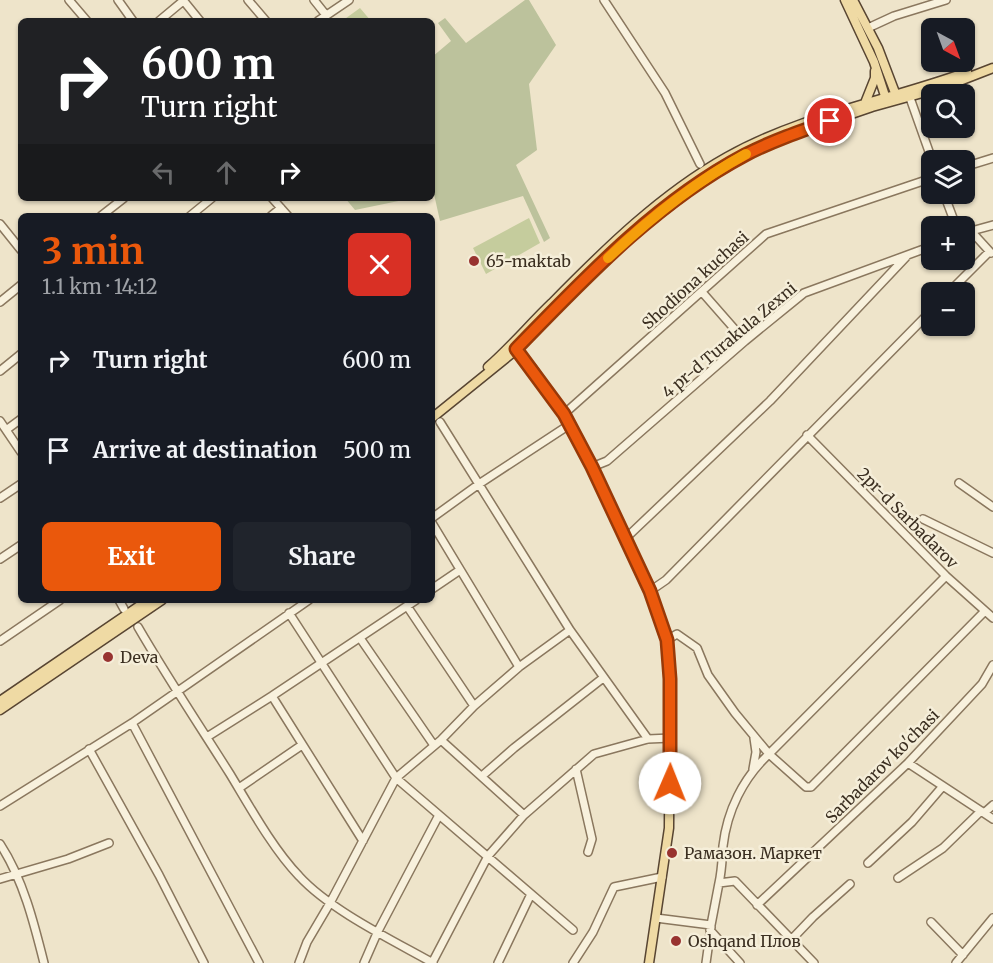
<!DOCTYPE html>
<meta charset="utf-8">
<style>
:root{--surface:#171b24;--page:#20242c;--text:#f1f3f6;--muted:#9ea1a6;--accent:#ea580c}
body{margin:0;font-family:Merriweather,serif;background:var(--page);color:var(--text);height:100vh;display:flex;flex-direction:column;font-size:22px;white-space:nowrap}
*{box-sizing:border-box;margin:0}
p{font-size:20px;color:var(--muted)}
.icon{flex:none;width:33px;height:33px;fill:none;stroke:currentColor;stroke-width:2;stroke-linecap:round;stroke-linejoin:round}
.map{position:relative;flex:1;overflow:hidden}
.details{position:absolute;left:18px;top:213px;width:417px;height:390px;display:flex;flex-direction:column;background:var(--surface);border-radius:9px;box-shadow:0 2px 4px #0004}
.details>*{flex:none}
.banner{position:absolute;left:18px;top:18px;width:417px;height:183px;border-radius:9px;box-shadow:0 2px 4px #0004;background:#202124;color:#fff;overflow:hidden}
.needle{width:39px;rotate:139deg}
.controls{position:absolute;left:921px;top:18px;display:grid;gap:12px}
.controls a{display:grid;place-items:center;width:54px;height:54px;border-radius:9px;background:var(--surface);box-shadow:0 2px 4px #0004;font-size:30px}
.pin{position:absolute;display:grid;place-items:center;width:51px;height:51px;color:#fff;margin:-26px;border:3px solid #fff;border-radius:50%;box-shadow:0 2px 6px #0007}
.me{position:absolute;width:66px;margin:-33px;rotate:1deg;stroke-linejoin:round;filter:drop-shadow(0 0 4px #0008)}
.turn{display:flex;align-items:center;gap:21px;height:126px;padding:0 24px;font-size:27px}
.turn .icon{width:78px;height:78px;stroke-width:2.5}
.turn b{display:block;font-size:42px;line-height:51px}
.lanes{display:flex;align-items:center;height:57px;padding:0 24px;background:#0003;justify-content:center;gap:30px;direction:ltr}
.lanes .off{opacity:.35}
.round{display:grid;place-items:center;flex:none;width:63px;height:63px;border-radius:9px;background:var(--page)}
.summary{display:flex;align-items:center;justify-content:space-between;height:102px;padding:0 24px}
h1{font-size:36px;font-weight:700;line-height:45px;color:var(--accent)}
.button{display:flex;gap:12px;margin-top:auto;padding:12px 24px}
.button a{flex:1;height:69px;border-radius:9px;background:var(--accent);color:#fff;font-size:24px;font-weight:700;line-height:69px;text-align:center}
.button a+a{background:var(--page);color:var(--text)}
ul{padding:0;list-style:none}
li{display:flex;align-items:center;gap:18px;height:90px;padding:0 24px}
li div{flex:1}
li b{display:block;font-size:22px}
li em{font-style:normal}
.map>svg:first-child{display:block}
.green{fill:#c5cc9d}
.cemetery{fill:#bcc29c}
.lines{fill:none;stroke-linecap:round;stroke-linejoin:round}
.minor-casing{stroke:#8a775e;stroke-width:10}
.major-casing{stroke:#584532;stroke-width:11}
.minor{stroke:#f8f1dd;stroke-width:7}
.major{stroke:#efdaa4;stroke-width:8}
.route-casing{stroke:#983908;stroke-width:15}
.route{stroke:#ea580c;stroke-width:10}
.slow{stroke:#f59e0b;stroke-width:10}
.poi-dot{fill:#983330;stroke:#f5eed9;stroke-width:2}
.labels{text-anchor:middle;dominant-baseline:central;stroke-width:5;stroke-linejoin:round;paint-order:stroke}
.poi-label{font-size:16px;fill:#3b2f21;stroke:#f5eed9;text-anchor:start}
.street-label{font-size:16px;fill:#3b2f21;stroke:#f5eed9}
</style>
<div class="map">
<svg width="993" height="963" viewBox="0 0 993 963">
<rect width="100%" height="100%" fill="#eee4ca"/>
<path class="green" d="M360,8L371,21H342Z
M529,218L540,243L486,274L473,248Z"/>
<path class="cemetery" d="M525,0H529L556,45L529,84L537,150L516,165L550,238L544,242L523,196L440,221L434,194H432V57L451,41L438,23L445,18L466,43Z
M345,198H413L355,210Z"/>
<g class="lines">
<g class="minor-casing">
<path id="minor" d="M69,0L87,21
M118,0L133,21
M183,0L200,21
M248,0L266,21
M314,0L326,15
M604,0L665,93L700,164
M159,21L183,1
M318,21L349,0
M868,28L894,16L946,0
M910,98L932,160
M964,167L993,158
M944,194L956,226
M272,198L288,216
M101,216L124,198
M190,216L212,198
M271,216L281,208
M0,224L21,250
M971,231L991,253
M964,233L993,225
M702,292L745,341
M949,292L989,252
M0,302L21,285
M0,371L21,354
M564,414L766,234L932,178
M0,421L21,452
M440,422L570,630L648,739
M6,430L21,419
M807,435L946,576L993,618
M592,467L607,461L745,341L804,293L932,246
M959,483L993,507
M0,498L21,484
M432,518L479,484L569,425
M923,519L993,553
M432,523L519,667
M626,538L770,401L906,257
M0,559L21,545
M432,589L460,570
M650,591L666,580L932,310
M119,600L124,609
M407,606L474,706
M289,613L396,778L573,930
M138,627C167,677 199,725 230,774C250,807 273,849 299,876C330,910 392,940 433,963
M360,638L433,744
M667,640L677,634L697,648L708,675L735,713L769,754L946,576
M0,641L60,600
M272,696L363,841
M132,723L259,963
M207,737L272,696L416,600
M441,740L524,815
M89,749L159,875L204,963
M908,763L984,813L993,805
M576,769L592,839L588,852
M753,769L756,752L754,738
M482,776L514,748L603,678
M239,788L302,745
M0,806L132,723L309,600
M984,813L993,819
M0,844C23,879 34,923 44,963
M868,863L912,822L943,786
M898,878L943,848L981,811
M0,879L68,859L109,843
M719,883C722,870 722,859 723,846C727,811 743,778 769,754L806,787H811L984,612
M757,905L908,763L982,684L993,665
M656,918L711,925L719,883L735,881L814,963
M931,922L963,955
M710,930L740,963
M791,940L813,917L850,884
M299,963L307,942L330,903L396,778L441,740L474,706L519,667L570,630
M364,963L378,931L439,815
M432,963L488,856L524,815L594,754L648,739L671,738
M498,963L531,894
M573,963L593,932L614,887L662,877
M706,963L711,927
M956,963L993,918"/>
</g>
<g class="major-casing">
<path id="major" d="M845,0L874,62L887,102
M853,0L878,48L897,98
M865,103L875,78V71
M514,347L532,368L564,414L592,467L650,591L667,640L670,679L669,828L649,963
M488,367C511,347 530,324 552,303C605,249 661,194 727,157C802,115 887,101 967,72
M432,418L511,354L559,304L631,236L714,172L760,147L793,134L872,107L944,87L993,68
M0,701L148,600
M0,710L162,600"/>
</g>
<use href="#minor" class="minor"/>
<use href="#major" class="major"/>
</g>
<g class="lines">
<g class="route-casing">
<path id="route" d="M670,783V679L667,640L650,591L592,467L564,414L516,349C585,278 656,202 745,155C772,141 801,131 830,121"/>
</g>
<use href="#route" class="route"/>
<path class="slow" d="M608,258C650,218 695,182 746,154"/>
</g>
<g class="poi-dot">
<circle cx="474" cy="261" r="6"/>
<circle cx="108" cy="657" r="6"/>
<circle cx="672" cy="853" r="6"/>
<circle cx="676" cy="941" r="6"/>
</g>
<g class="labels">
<g class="poi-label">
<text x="486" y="261">65-maktab</text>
<text x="120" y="657">Deva</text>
<text x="684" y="853">Рамазон. Маркет</text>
<text x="688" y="941">Oshqand Плов</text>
</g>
<g class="street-label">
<text transform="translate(695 280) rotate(-42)">Shodiona kuchasi</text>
<text transform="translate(729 340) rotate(-40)">4 pr-d Turakula Zexni</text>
<text transform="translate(908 518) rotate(45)">2pr-d Sarbadarov</text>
<text transform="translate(882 766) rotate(-45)">Sarbadarov ko'chasi</text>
</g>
</g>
</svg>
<div class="controls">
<a><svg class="needle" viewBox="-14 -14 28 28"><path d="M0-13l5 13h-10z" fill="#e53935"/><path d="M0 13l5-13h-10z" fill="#9ea1a6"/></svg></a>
<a><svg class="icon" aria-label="search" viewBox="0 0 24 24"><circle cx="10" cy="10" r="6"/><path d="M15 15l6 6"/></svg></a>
<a><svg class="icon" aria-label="layers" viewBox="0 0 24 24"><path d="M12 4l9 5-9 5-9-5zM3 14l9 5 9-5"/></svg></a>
<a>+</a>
<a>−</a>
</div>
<div class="pin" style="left:830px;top:121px;background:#d93025"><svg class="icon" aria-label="arrive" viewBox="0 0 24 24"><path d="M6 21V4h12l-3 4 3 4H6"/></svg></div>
<svg class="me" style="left:670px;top:783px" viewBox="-20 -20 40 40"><circle r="19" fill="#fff"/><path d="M0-13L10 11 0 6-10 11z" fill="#ea580c"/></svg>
<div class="banner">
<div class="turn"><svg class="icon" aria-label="right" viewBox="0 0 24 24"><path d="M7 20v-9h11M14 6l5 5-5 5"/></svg><div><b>600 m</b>Turn right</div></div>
<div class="lanes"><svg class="icon off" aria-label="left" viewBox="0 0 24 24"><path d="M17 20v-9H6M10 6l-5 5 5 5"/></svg><svg class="icon off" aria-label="ahead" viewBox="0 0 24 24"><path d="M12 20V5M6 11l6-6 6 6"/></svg><svg class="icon" aria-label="right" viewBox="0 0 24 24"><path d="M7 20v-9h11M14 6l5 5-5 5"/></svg></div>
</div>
<section class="details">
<div class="summary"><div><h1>3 min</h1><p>1.1 km · 14:12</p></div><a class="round" style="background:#d93025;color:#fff"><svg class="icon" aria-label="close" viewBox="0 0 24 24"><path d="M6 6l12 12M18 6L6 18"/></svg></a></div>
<ul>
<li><svg class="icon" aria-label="right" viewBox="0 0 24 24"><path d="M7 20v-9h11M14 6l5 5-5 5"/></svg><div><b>Turn right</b></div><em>600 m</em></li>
<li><svg class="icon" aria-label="arrive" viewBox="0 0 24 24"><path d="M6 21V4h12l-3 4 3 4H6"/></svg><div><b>Arrive at destination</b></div><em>500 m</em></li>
</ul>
<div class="button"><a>Exit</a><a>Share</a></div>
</section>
</div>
